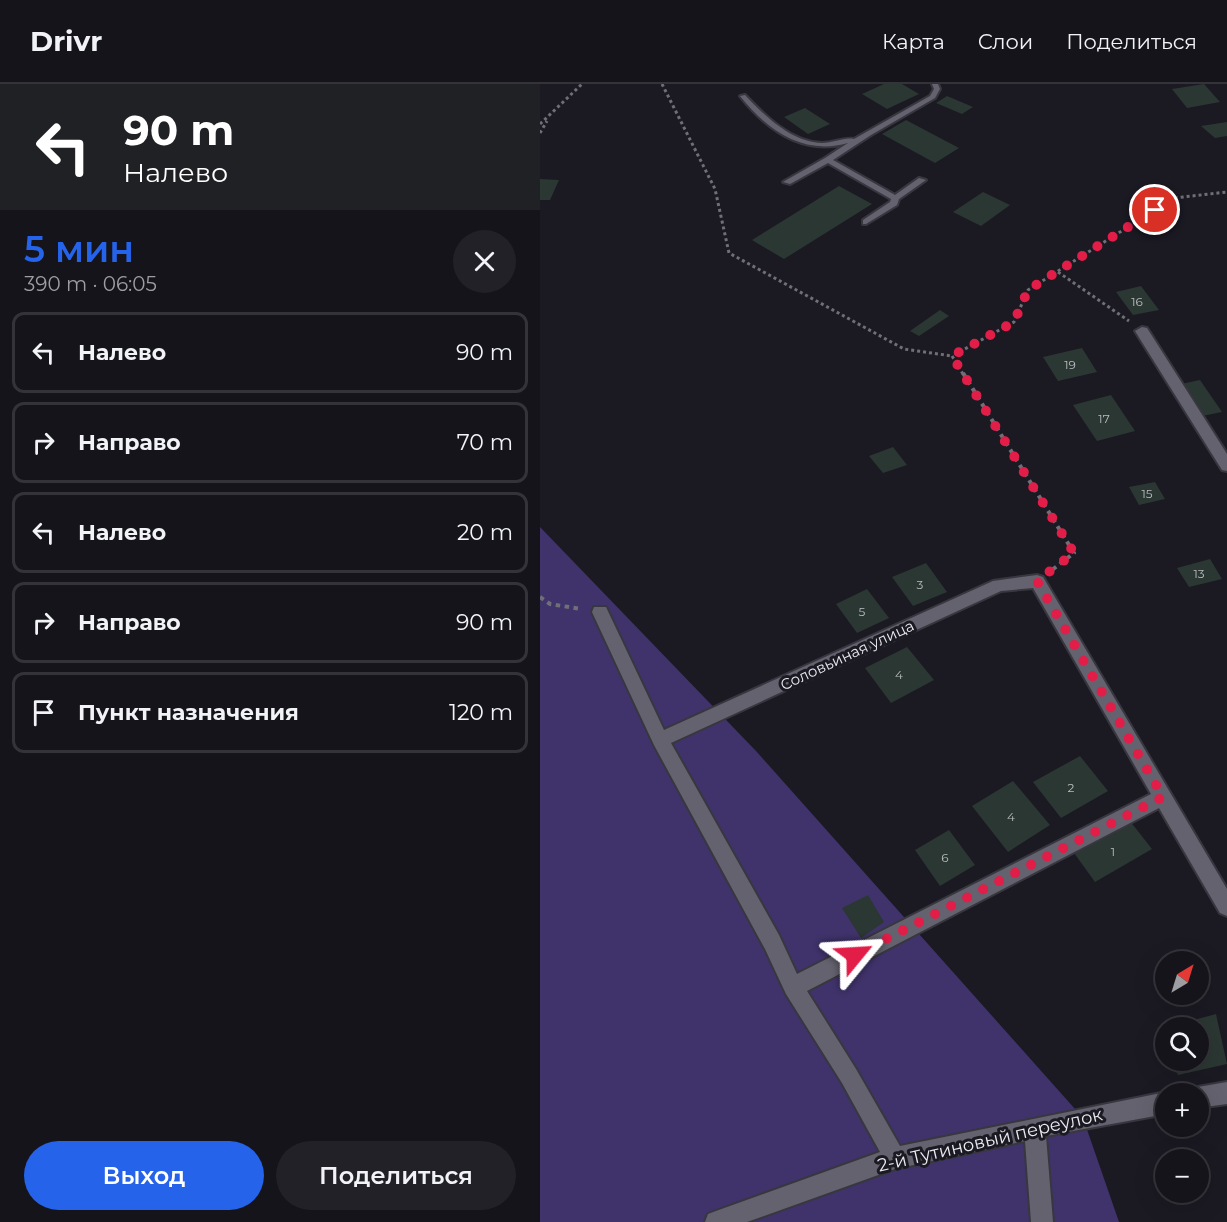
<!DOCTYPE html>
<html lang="ru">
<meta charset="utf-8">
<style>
:root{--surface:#14141a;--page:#212127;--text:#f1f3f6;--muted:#9d9ea2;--line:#333339;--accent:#2563eb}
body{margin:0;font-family:Montserrat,sans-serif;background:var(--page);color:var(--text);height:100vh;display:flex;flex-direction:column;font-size:22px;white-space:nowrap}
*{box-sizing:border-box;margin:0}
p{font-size:20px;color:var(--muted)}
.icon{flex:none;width:33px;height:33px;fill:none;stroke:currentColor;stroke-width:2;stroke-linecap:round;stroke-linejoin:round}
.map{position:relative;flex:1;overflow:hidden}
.panel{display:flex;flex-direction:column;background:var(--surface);width:540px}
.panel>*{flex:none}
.top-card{background:#202124;color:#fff;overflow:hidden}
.needle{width:39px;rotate:38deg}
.buttons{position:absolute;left:615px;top:867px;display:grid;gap:12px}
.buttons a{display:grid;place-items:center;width:54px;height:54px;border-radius:50%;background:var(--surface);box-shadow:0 6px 24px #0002,0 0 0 2px var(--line);font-size:30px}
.pin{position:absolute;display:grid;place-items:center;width:51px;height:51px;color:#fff;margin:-26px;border:3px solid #fff;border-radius:50%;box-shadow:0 2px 6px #0007}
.me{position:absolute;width:66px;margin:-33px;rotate:63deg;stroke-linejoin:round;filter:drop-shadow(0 0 4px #0008)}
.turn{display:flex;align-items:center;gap:21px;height:126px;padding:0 24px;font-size:27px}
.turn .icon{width:78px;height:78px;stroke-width:2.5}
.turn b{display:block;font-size:42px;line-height:51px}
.round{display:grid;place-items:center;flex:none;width:63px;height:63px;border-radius:32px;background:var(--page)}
.overview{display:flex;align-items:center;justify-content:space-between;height:102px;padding:0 24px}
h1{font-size:36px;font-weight:600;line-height:45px;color:var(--accent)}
.primary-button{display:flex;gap:12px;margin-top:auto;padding:12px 24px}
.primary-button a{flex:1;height:69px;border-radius:36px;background:var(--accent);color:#fff;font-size:24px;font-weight:600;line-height:69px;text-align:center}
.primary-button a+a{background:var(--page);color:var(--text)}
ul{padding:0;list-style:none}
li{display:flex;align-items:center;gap:18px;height:81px;margin:0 12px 9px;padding:0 12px;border:3px solid var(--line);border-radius:12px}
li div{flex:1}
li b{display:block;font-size:22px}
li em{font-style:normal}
header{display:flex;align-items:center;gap:36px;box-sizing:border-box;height:84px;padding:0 30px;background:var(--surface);border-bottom:2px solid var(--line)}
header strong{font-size:28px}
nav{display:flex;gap:33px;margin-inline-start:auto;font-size:21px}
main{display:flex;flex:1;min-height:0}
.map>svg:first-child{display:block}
.green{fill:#40336c}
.building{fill:#2b3732}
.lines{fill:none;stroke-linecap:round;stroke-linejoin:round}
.service-casing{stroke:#38373f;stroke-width:4}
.minor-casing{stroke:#38373f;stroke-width:4}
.path-far1{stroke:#706f77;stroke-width:3;stroke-dasharray:3 3;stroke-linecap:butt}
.path{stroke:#706f77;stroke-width:4;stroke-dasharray:4.5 4.5;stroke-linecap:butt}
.service{fill:#64626e;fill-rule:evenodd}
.minor{fill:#64626e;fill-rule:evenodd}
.route{stroke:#e11d48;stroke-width:10;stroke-dasharray:0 18}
.labels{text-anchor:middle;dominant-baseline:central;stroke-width:6;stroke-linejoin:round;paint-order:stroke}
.number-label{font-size:12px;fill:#bbbdc1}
.street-label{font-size:15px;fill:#ebeaf1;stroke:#1b1a23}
.near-street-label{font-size:18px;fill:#ebeaf1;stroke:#1b1a23}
</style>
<header>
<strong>Drivr</strong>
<nav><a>Карта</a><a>Слои</a><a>Поделиться</a></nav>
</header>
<main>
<section class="panel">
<div class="top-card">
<div class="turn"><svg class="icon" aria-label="left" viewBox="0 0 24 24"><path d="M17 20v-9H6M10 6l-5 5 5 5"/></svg><div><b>90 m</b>Налево</div></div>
</div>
<div class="overview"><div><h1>5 мин</h1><p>390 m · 06:05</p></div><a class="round"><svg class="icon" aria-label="close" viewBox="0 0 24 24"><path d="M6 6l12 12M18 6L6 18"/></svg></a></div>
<ul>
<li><svg class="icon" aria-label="left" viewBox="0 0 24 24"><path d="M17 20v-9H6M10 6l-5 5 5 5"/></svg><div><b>Налево</b></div><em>90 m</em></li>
<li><svg class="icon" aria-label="right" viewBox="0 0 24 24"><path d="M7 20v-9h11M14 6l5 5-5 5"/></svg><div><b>Направо</b></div><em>70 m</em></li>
<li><svg class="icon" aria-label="left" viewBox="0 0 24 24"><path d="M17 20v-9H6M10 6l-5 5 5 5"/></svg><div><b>Налево</b></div><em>20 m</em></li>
<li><svg class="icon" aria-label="right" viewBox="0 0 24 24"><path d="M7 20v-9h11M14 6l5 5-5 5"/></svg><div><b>Направо</b></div><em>90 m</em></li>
<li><svg class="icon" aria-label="arrive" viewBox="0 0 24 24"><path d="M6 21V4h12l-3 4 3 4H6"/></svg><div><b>Пункт назначения</b></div><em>120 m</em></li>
</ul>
<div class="primary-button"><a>Выход</a><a>Поделиться</a></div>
</section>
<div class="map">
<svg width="687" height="1138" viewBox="0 0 687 1138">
<rect width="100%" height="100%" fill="#1b1a23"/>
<path class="green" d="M0,443L216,667L543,1034L579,1138H0Z"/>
<path class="building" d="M344,0H362L379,10L347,25L322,10Z
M664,0L680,18L647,24L632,5Z
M407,12L433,23L422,30L396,19Z
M265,24L290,40L268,50L244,33Z
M366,36L419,64L395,79L342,50Z
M687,38V52L675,54L661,42Z
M0,95L19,96L10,116H0Z
M299,102L332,120L244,175L212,156Z
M443,108L470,121L441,142L413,128Z
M601,202L619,226L593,231L576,208Z
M400,226L409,232L379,252L370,247Z
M542,264L557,288L518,297L503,273Z
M660,296L682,328L662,332L641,300Z
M571,311L595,347L557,357L533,321Z
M353,363L367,381L343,389L329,372Z
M615,398L625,415L599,421L589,403Z
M670,475L682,495L649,503L637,484Z
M386,479L407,508L373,522L352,493Z
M327,505L349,534L317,549L296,520Z
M367,563L394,596L351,619L325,584Z
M540,672L568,707L521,734L493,698Z
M473,697L510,741L468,768L432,722Z
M590,737L612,765L555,798L534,769Z
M409,746L435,781L400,802L375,766Z
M328,811L344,838L321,854L302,824Z
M676,930L687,980L638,991L632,976H658V944L628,943Z"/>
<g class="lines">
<g class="service-casing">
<path id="service" d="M392,0H398L400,5L395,14L331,51L293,76L355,111L379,94L386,96L359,115L357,121L326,140H323V136L350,118L351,115L288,79L250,100L243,98L285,74L308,59C263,72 227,46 200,12L205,11C225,32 251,58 282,59C293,59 305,53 314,55L390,12L394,5Z"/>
</g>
<g class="minor-casing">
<path id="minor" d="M602,243L607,244L687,370V387L682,386L595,247Z
M497,491L503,493L687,805V832L680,829L619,724L267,907L316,985L360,1062L626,1008L629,1010H626V1030L506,1052L513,1138H491L485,1057L355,1085L207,1138H165L168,1130L176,1127L340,1068L302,999L246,910L225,865L114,661L52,528L54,523H66L124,646L453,497ZM493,504L611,710L257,890L239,851L131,659L461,507Z
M687,998V1020L658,1024V1010H649L658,1003Z"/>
</g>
<path class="path-far1" d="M122,0L175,105L189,169L364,265L412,272
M0,40L42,0
M0,49L7,37
M518,188L589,237
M423,290L412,272L474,238L488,206L634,114L687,108"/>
<path class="path" d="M423,289L534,469L512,486
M0,513L10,520L41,525"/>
<use href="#service" class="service"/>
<use href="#minor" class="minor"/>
</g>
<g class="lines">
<path class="route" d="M315,871L623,713L497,497L534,469L412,272L474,238L488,206L615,126"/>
</g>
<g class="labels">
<g class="number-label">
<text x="597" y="217">16</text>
<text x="530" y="280">19</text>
<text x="564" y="334">17</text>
<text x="607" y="409">15</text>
<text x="659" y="489">13</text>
<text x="380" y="500">3</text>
<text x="322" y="527">5</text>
<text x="359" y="590">4</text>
<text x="531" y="703">2</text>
<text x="471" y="732">4</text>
<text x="573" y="767">1</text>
<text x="405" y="773">6</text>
</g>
<g class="street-label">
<text transform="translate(307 571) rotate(-25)">Соловьиная улица</text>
</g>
<g class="near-street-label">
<text transform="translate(450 1056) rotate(-13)">2-й Тутиновый переулок</text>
</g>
</g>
</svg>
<div class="buttons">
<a><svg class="needle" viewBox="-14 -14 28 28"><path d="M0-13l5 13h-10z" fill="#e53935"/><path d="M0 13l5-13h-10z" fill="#9d9ea2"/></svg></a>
<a><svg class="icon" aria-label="search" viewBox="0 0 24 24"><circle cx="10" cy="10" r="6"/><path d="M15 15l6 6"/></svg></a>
<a>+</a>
<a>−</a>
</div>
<div class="pin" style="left:615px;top:126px;background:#d93025"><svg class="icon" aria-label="arrive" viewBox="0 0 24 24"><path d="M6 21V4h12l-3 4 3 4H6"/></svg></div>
<svg class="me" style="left:315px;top:871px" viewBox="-20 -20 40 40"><path d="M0-17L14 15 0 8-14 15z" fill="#e11d48" stroke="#fff" stroke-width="4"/></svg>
</div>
</main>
